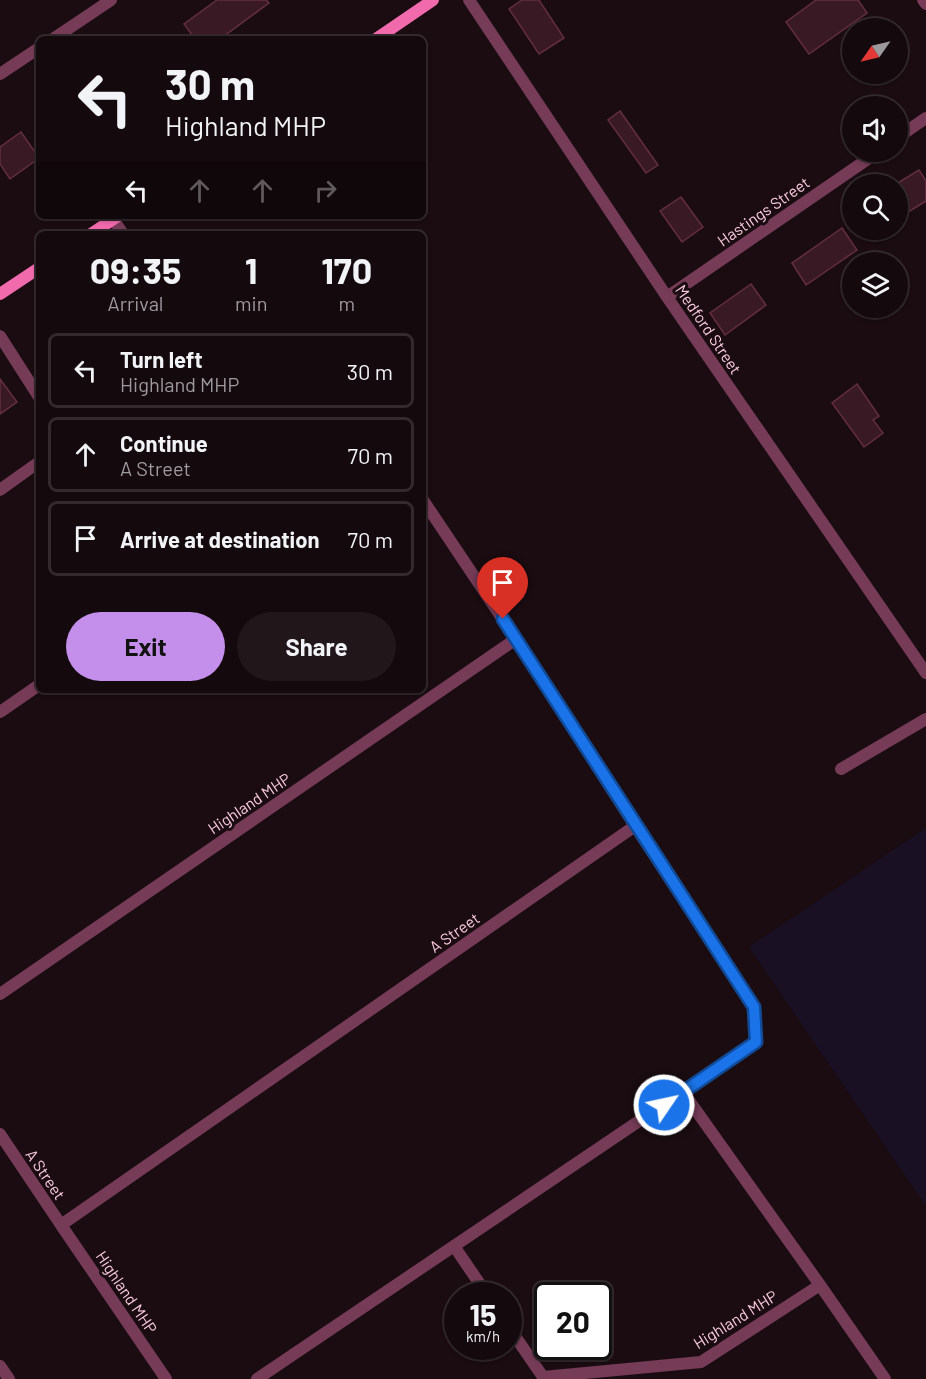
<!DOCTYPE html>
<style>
:root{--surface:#14090d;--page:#21171b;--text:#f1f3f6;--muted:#9d9a9d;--line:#332a2e;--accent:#c38fea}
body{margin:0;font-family:Barlow,sans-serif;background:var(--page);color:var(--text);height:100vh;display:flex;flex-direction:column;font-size:22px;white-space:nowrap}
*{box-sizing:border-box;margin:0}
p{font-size:20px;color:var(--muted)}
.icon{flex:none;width:33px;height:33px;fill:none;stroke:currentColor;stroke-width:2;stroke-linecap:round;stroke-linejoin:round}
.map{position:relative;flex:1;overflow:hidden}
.details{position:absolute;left:36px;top:231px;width:390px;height:462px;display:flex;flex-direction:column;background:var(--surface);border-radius:9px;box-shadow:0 2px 4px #0004,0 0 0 2px var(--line)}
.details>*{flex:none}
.hud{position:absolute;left:36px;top:36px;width:390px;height:183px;border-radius:9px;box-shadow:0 2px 4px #0004,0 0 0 2px var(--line);background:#14090d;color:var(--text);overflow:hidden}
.needle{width:39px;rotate:236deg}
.controls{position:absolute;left:842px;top:18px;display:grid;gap:12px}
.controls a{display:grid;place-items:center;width:66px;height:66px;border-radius:50%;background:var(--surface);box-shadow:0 2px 4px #0004,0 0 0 2px var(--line);font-size:30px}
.speed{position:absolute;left:444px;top:1282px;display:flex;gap:12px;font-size:30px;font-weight:700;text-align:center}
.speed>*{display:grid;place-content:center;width:78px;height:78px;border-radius:50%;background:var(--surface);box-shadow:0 2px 4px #0004,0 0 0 2px var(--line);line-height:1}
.speed small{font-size:15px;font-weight:400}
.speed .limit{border:3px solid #111;border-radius:9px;background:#fff;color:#111}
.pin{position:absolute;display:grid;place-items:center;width:51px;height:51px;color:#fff;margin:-62px -26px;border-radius:50% 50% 50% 0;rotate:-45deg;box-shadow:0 0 6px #0007}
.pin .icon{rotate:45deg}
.me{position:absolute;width:66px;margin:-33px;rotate:56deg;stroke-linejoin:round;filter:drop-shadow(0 0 4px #0008)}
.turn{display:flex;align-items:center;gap:21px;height:126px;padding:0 30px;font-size:27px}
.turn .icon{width:78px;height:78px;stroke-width:2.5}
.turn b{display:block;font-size:42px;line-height:51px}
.lanes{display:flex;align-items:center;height:57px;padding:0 30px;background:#0003;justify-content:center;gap:30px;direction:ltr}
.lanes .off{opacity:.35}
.eta{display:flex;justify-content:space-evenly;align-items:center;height:102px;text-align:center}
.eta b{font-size:36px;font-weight:700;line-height:42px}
.button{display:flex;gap:12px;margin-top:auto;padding:12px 30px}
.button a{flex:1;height:69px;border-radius:36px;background:var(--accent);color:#111;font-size:24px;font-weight:700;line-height:69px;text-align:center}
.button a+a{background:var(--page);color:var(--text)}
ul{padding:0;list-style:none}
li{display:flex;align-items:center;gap:18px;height:75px;margin:0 12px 9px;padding:0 18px;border:3px solid var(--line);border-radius:9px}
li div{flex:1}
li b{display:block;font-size:22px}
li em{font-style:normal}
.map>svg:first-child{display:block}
.green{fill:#191024}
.building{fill:#391a24;stroke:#632e3f;stroke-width:1.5}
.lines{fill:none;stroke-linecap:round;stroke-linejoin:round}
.lane{stroke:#753b57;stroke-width:12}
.street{stroke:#753b57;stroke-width:12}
.secondary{stroke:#f16aac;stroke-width:12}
.route-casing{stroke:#114b97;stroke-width:15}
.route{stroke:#1a73e8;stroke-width:10}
.labels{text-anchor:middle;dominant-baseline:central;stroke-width:6;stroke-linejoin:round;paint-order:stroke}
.street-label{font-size:16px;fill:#facadd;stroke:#1a0c11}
</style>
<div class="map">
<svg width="926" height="1379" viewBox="0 0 926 1379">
<rect width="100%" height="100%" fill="#1a0c11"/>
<path class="green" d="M926,828V1206L749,947Z"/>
<path class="building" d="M217,0H266L269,3L220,39H195L184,24Z
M522,0H539L564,38L539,54L509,9Z
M816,0H858L867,13L809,54L786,22Z
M620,111L658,165L646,173L608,120Z
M21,132L39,158L10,179L0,164V147Z
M919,170L926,181V201L897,219L896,184Z
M681,197L703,227L682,242L660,211Z
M842,228L857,250L806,285L792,263Z
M751,284L766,305L725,335L710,313Z
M0,379L17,402L0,414Z
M857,384L879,416L873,420L883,433L864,447L832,403Z"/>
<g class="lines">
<path class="lane" d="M113,219L123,234
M0,336L39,397
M0,490L39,462
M0,712L39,685
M841,769L926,719
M0,994L516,639
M0,1134L61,1225L635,826L516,639L423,500
M61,1225L166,1379
M0,1366L9,1379
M257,1379L756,1042L754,1007L635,826"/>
<path class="street" d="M469,0L667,297L926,673
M923,0L926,4
M53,39L111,0
M0,74L39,48
M897,138L926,118
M667,297L878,152
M454,1246L488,1296
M820,1285L885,1379
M508,1326L543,1377L701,1362L820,1285L683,1092"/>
<path class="secondary" d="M376,39L433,0
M91,234L118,216
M0,294L39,268"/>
</g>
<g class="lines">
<g class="route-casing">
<path id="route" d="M503,619L754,1007L756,1042L664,1105"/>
</g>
<use href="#route" class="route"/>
</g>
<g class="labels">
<g class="street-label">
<text transform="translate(763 211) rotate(-35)">Hastings Street</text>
<text transform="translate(709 329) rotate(56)">Medford Street</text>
<text transform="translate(249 803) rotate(-34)">Highland MHP</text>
<text transform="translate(454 932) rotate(-35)">A Street</text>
<text transform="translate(46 1174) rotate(56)">A Street</text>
<text transform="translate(127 1292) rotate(56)">Highland MHP</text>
<text transform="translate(735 1319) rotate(-32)">Highland MHP</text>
</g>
</g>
</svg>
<div class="controls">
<a><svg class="needle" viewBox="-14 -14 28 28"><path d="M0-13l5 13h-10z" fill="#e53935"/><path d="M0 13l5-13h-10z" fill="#9d9a9d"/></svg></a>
<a><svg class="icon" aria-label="sound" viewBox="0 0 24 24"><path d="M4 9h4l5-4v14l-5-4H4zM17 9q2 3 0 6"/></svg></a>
<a><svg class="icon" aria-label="search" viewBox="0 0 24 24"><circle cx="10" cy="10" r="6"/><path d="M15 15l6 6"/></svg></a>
<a><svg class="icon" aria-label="layers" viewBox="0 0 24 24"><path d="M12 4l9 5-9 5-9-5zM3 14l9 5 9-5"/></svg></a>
</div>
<div class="speed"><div>15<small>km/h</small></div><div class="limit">20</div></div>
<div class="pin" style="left:503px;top:619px;background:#d93025"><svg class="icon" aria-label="arrive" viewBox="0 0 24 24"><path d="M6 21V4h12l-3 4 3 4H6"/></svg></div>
<svg class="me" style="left:664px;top:1105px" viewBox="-20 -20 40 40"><circle r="17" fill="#1a73e8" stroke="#fff" stroke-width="3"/><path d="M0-11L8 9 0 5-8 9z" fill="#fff"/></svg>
<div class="hud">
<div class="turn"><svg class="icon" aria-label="left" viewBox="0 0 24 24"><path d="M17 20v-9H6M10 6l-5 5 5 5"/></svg><div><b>30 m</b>Highland MHP</div></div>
<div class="lanes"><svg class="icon" aria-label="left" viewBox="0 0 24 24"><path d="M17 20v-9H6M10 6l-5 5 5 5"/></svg><svg class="icon off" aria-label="ahead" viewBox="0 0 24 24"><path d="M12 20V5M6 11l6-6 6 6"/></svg><svg class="icon off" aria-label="ahead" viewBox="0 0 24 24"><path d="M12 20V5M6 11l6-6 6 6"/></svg><svg class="icon off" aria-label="right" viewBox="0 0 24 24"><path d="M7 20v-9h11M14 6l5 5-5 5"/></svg></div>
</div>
<section class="details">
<div class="eta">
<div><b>09:35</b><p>Arrival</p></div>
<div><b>1</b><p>min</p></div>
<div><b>170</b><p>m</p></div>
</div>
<ul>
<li><svg class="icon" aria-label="left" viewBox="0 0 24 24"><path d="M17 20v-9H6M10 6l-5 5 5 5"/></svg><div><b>Turn left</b><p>Highland MHP</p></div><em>30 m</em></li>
<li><svg class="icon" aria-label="ahead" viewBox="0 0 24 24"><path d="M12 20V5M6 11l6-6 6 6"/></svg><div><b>Continue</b><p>A Street</p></div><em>70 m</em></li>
<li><svg class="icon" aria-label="arrive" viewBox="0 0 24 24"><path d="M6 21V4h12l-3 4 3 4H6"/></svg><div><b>Arrive at destination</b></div><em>70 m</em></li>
</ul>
<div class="button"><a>Exit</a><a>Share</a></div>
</section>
</div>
